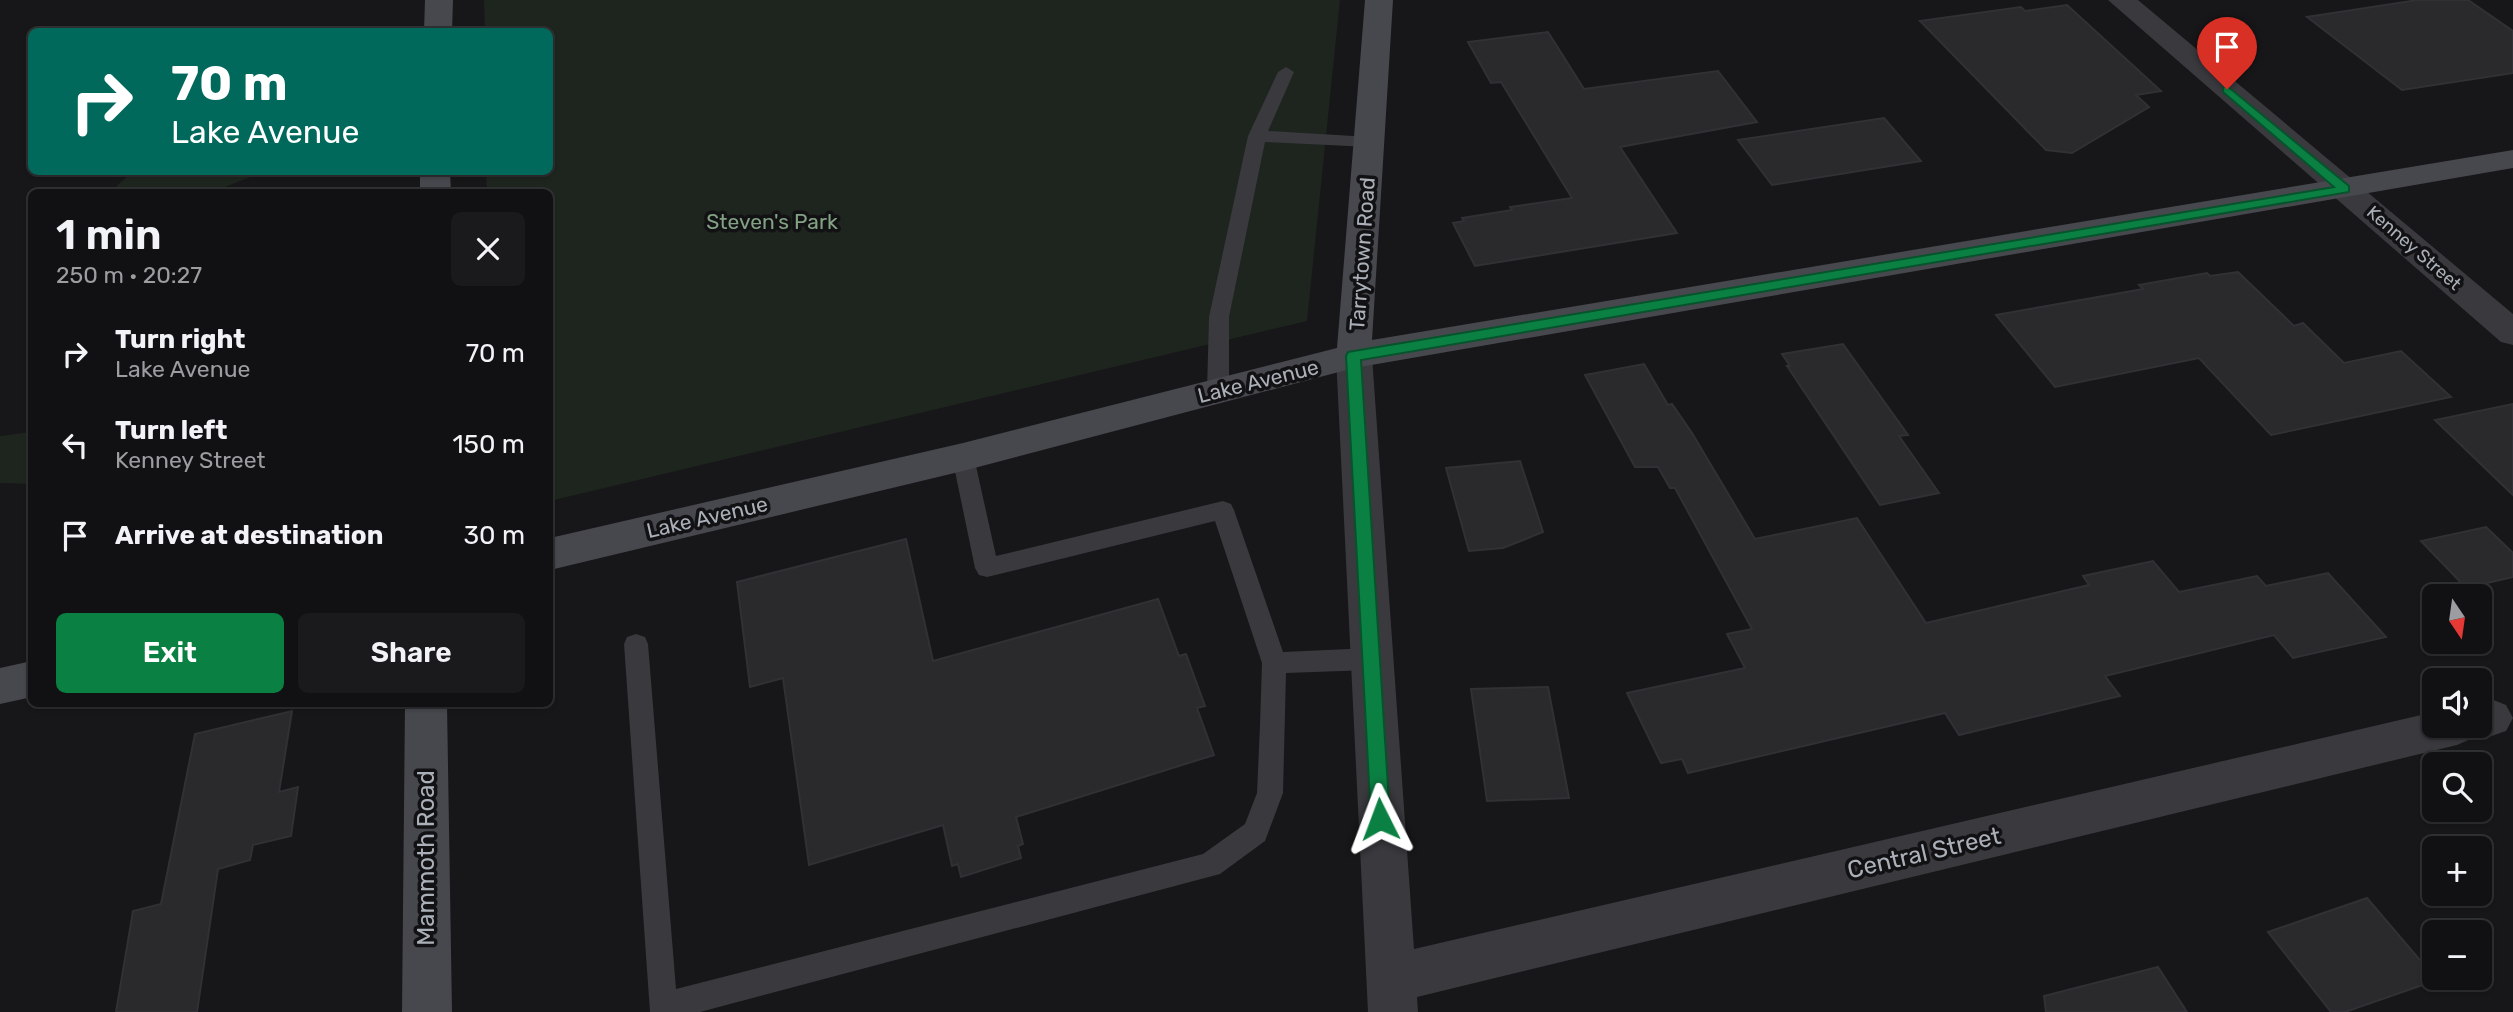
<!DOCTYPE html>
<meta charset="utf-8">
<style>
:root{--surface:#111113;--page:#1a1a1c;--text:#f1f3f6;--muted:#9c9da0;--line:#303133;--accent:#0b8043}
body{margin:0;font-family:Rubik,sans-serif;background:var(--page);color:var(--text);height:100vh;display:flex;flex-direction:column;font-size:26px;white-space:nowrap}
*{box-sizing:border-box;margin:0}
p{font-size:23px;color:var(--muted)}
.icon{flex:none;width:38px;height:38px;fill:none;stroke:currentColor;stroke-width:2;stroke-linecap:round;stroke-linejoin:round}
.map{position:relative;flex:1;overflow:hidden}
.side{position:absolute;left:28px;top:189px;width:525px;height:518px;display:flex;flex-direction:column;background:var(--surface);border-radius:10px;box-shadow:0 2px 5px #0004,0 0 0 2px var(--line)}
.side>*{flex:none}
.guide{position:absolute;left:28px;top:28px;width:525px;height:147px;border-radius:10px;box-shadow:0 2px 5px #0004,0 0 0 2px var(--line);background:#00695c;color:#fff;overflow:hidden}
.needle{width:46px;rotate:167deg}
.fabs{position:absolute;left:2422px;top:584px;display:grid;gap:14px}
.fabs a{display:grid;place-items:center;width:70px;height:70px;border-radius:10px;background:var(--surface);box-shadow:0 2px 5px #0004,0 0 0 2px var(--line);font-size:35px}
.pin{position:absolute;display:grid;place-items:center;width:60px;height:60px;color:#fff;margin:-72px -30px;border-radius:50% 50% 50% 0;rotate:-45deg;box-shadow:0 0 7px #0007}
.pin .icon{rotate:45deg}
.me{position:absolute;width:77px;margin:-38px;rotate:357deg;stroke-linejoin:round;filter:drop-shadow(0 0 5px #0008)}
.turn{display:flex;align-items:center;gap:24px;height:147px;padding:0 28px;font-size:32px}
.turn .icon{width:91px;height:91px;stroke-width:2.5}
.turn b{display:block;font-size:49px;line-height:60px}
.round{display:grid;place-items:center;flex:none;width:74px;height:74px;border-radius:10px;background:var(--page)}
.headline{display:flex;align-items:center;justify-content:space-between;height:119px;padding:0 28px}
h1{font-size:42px;font-weight:600;line-height:52px}
.button{display:flex;gap:14px;margin-top:auto;padding:14px 28px}
.button a{flex:1;height:80px;border-radius:10px;background:var(--accent);color:#fff;font-size:28px;font-weight:600;line-height:80px;text-align:center}
.button a+a{background:var(--page);color:var(--text)}
ul{padding:0;list-style:none}
li{display:flex;align-items:center;gap:21px;height:91px;padding:0 28px}
li div{flex:1}
li b{display:block;font-size:26px}
li em{font-style:normal}
.map>svg:first-child{display:block}
.green{fill:#1e241e}
.building{fill:#2a2a2d;stroke:#313135;stroke-width:2}
.lines{fill:none;stroke-linecap:round;stroke-linejoin:round}
.lane{fill:#39393e;fill-rule:evenodd}
.street{fill:#39393e;fill-rule:evenodd}
.secondary{fill:#47484e;fill-rule:evenodd}
.route{fill:#0b8043;stroke:#07532c;stroke-width:2}
.labels{text-anchor:middle;dominant-baseline:central;stroke-width:7;stroke-linejoin:round;paint-order:stroke}
.far-street-label{font-size:18px;fill:#aaafb8;stroke:#121214}
.park-label{font-size:21px;fill:#83a284;stroke:#121214}
.street-label{font-size:21px;fill:#aaafb8;stroke:#121214}
.near-street-label{font-size:24px;fill:#aaafb8;stroke:#121214}
</style>
<div class="map">
<svg width="2513" height="1012" viewBox="0 0 2513 1012">
<rect width="100%" height="100%" fill="#171719"/>
<path class="green" d="M484,0H1340L1307,321L550,501V192H487L486,172H550V32L485,31Z
M132,172H263L212,192H110Z
M31,432V484L0,483V436Z"/>
<path class="building" d="M2418,0H2468L2513,31V73L2402,90L2307,17Z
M2067,5L2161,91L2136,95L2149,107L2072,153L2046,150L1920,21L2021,7L2025,11Z
M1548,32L1584,89L1718,71L1757,122L1620,147L1677,233L1475,266L1453,223L1464,221L1462,218L1512,210L1510,207L1572,198L1501,82L1491,83L1468,42Z
M1884,118L1921,161L1772,185L1738,140Z
M2238,272L2294,326L2303,323L2344,363L2401,351L2451,397L2271,435L2199,358L2055,387L1996,315L2143,289L2139,285L2207,273L2210,276Z
M1843,344L1908,435L1899,436L1939,493L1880,505L1787,366H1790L1782,354Z
M1644,364L1668,405L1672,404L1692,433L1755,539L1857,518L1926,623L2089,585L2083,576L2153,561L2179,592L2257,576L2266,586L2328,573L2386,637L2293,658L2274,635L2105,676L2120,696L1959,735L1945,713L1688,773L1682,759L1661,763L1627,693L1745,668L1727,634L1752,629L1675,488H1670L1658,467H1635L1585,375Z
M2513,404V495L2435,420Z
M1520,461L1543,532L1503,548L1469,551L1446,468Z
M2486,527L2513,553V577L2466,588L2421,541Z
M906,539L933,661L1158,599L1179,656L1186,654L1205,706L1197,708L1214,755L1016,817L1023,844L1018,846L1021,858L961,877L958,864L952,866L943,825L809,865L783,678L750,687L737,582Z
M1548,687L1569,798L1487,801L1471,689Z
M292,711L279,792L298,787L291,836L253,845L250,860L218,869L197,1012H116L133,911L161,904L195,734Z
M2367,898L2437,980L2345,1012H2331L2268,932Z
M2158,967L2187,1012H2046L2044,996Z"/>
<g class="lines">
<path class="lane" d="M1286,67L1294,72L1268,131L1370,137L1379,142L1370,147L1265,142L1229,317V391L1225,396L1218,399L1211,396L1207,391L1209,317L1248,136L1278,72Z
M963,449L971,451L974,457L996,556L1223,501L1231,504L1234,510L1283,652L1371,648L1380,652L1383,659L1380,666L1371,670L1286,673L1283,793L1265,841L1220,874L700,1012H650L624,644L627,637L636,634L645,637L648,644L676,989L1203,854L1245,824L1257,793L1260,725L1262,663L1215,521L987,577L979,575L975,568L952,457L955,451Z"/>
<path class="street" d="M2108,0H2138L2513,314V345L2501,342Z
M1354,344L1366,347L1372,356L1414,949L2434,712V726H2480V702L2491,699L2506,705L2513,718L2506,731L2480,740L2473,738L2457,745L1417,997L1418,1012H1368L1336,356L1342,347Z"/>
<path class="secondary" d="M425,0H453L452,32H424Z
M1365,0H1393L1372,340L2513,150V168L1354,368L963,471L550,570V538L963,443L1337,348Z
M420,172H450L451,192H420Z
M32,661V697L0,704V668Z
M405,704H447L452,1012H402Z"/>
</g>
<path class="route" d="M2227,86L2349,186V192L1361,360L1390,819L1387,825L1380,828L1374,825L1371,819L1346,356L1348,352L2334,187L2223,92V87Z"/>
<g class="labels">
<g class="far-street-label">
<text transform="translate(2414 248) rotate(41)">Kenney Street</text>
</g>
<g class="park-label">
<text x="772" y="221">Steven's Park</text>
</g>
<g class="street-label">
<text transform="translate(1362 254) rotate(-86)">Tarrytown Road</text>
<text transform="translate(1258 381) rotate(-14)">Lake Avenue</text>
<text transform="translate(707 517) rotate(-13)">Lake Avenue</text>
</g>
<g class="near-street-label">
<text transform="translate(1924 853) rotate(-13)">Central Street</text>
<text transform="translate(426 858) rotate(-90)">Mammoth Road</text>
</g>
</g>
</svg>
<div class="fabs">
<a><svg class="needle" viewBox="-14 -14 28 28"><path d="M0-13l5 13h-10z" fill="#e53935"/><path d="M0 13l5-13h-10z" fill="#9c9da0"/></svg></a>
<a><svg class="icon" aria-label="sound" viewBox="0 0 24 24"><path d="M4 9h4l5-4v14l-5-4H4zM17 9q2 3 0 6"/></svg></a>
<a><svg class="icon" aria-label="search" viewBox="0 0 24 24"><circle cx="10" cy="10" r="6"/><path d="M15 15l6 6"/></svg></a>
<a>+</a>
<a>−</a>
</div>
<div class="pin" style="left:2227px;top:89px;background:#d93025"><svg class="icon" aria-label="arrive" viewBox="0 0 24 24"><path d="M6 21V4h12l-3 4 3 4H6"/></svg></div>
<svg class="me" style="left:1380px;top:819px" viewBox="-20 -20 40 40"><path d="M0-17L14 15 0 8-14 15z" fill="#0b8043" stroke="#fff" stroke-width="4"/></svg>
<div class="guide">
<div class="turn"><svg class="icon" aria-label="right" viewBox="0 0 24 24"><path d="M7 20v-9h11M14 6l5 5-5 5"/></svg><div><b>70 m</b>Lake Avenue</div></div>
</div>
<section class="side">
<div class="headline"><div><h1>1 min</h1><p>250 m · 20:27</p></div><a class="round"><svg class="icon" aria-label="close" viewBox="0 0 24 24"><path d="M6 6l12 12M18 6L6 18"/></svg></a></div>
<ul>
<li><svg class="icon" aria-label="right" viewBox="0 0 24 24"><path d="M7 20v-9h11M14 6l5 5-5 5"/></svg><div><b>Turn right</b><p>Lake Avenue</p></div><em>70 m</em></li>
<li><svg class="icon" aria-label="left" viewBox="0 0 24 24"><path d="M17 20v-9H6M10 6l-5 5 5 5"/></svg><div><b>Turn left</b><p>Kenney Street</p></div><em>150 m</em></li>
<li><svg class="icon" aria-label="arrive" viewBox="0 0 24 24"><path d="M6 21V4h12l-3 4 3 4H6"/></svg><div><b>Arrive at destination</b></div><em>30 m</em></li>
</ul>
<div class="button"><a>Exit</a><a>Share</a></div>
</section>
</div>
